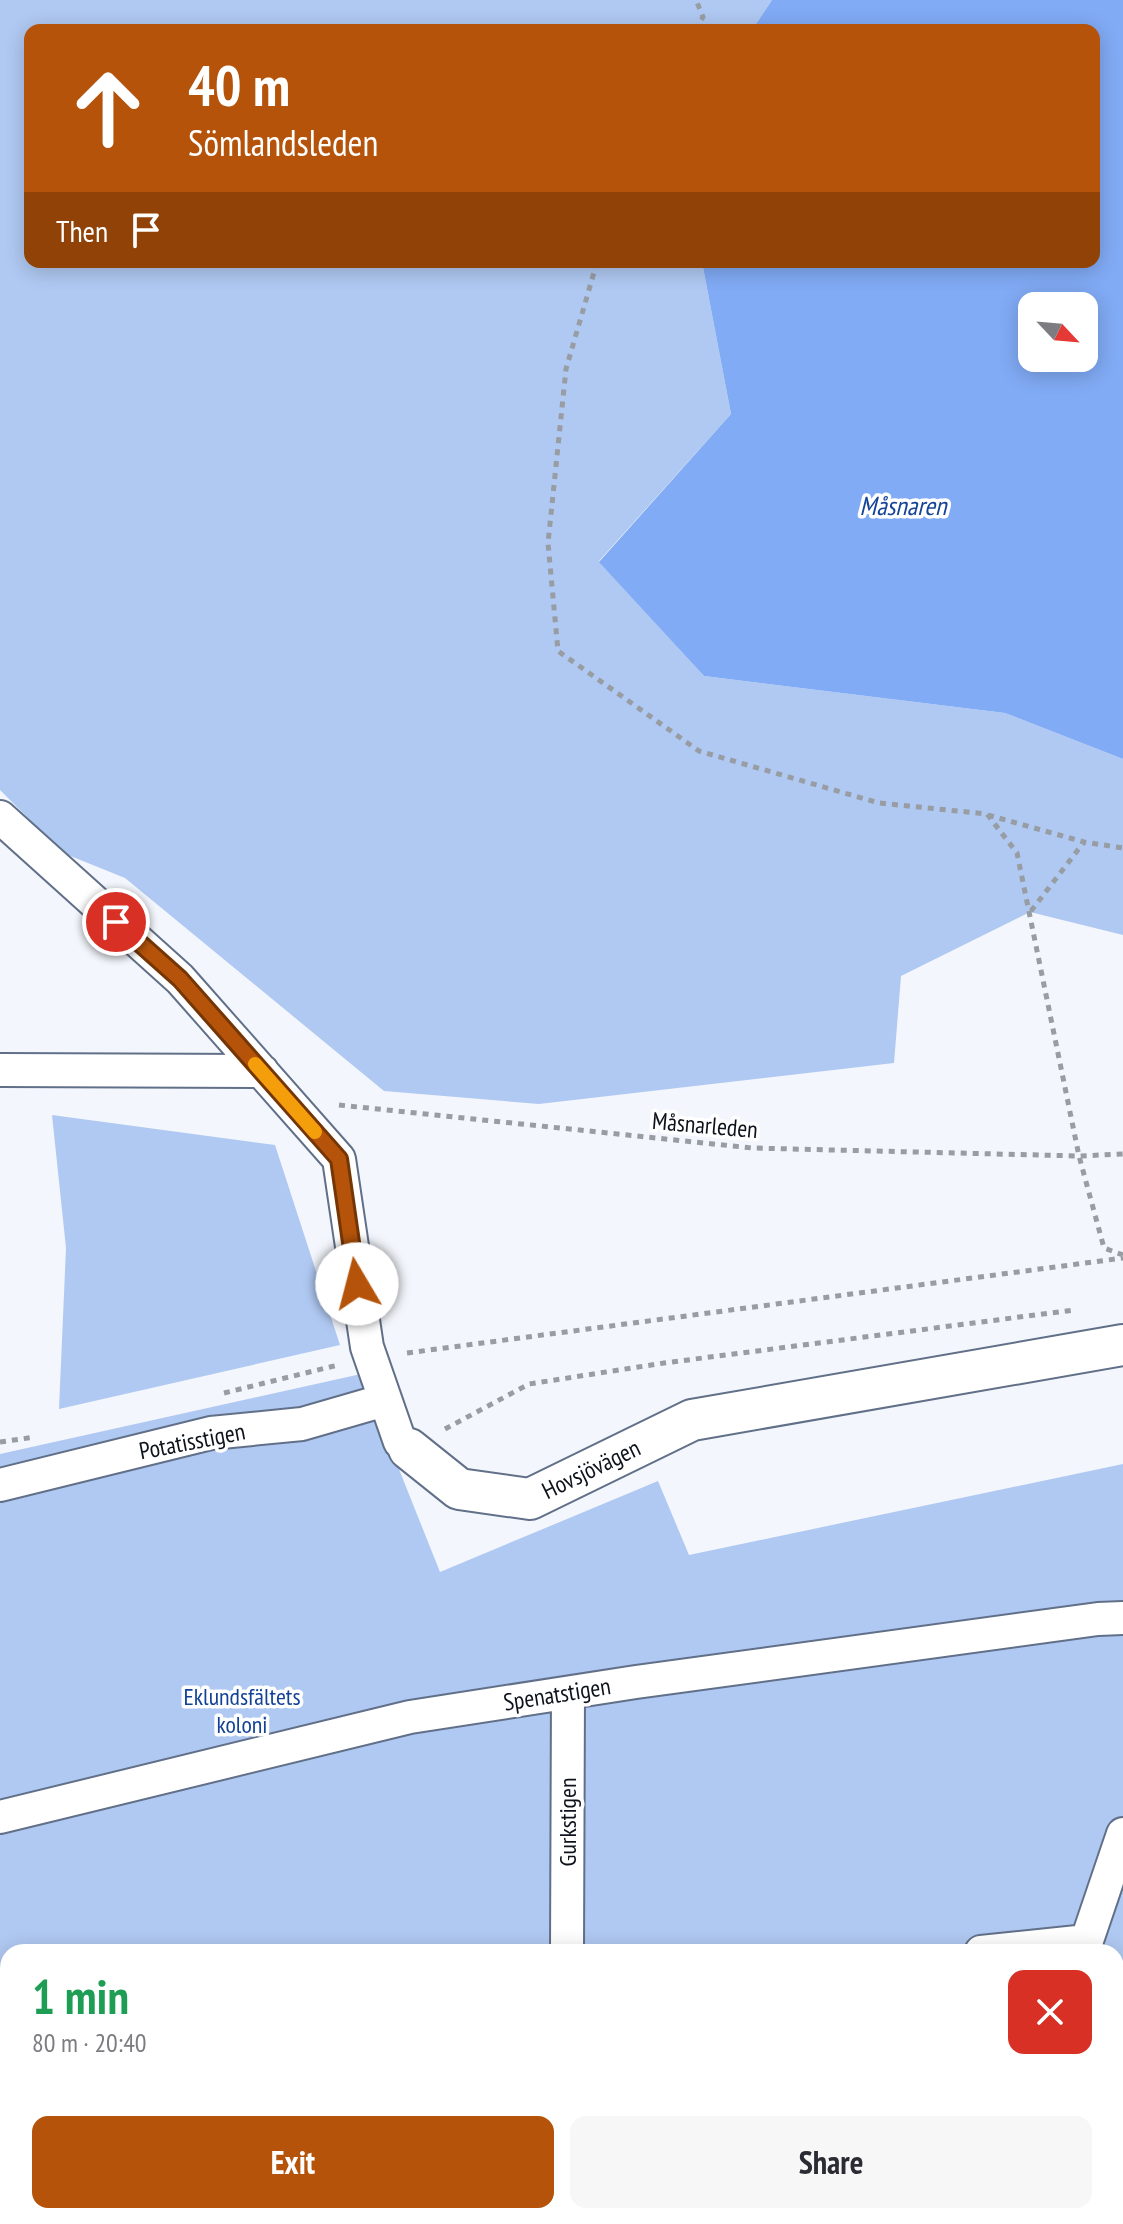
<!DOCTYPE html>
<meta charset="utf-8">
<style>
:root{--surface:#fff;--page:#f7f7f7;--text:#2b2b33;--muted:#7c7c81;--accent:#b45309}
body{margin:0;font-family:"PT Sans Narrow",sans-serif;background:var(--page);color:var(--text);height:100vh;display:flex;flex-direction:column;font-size:30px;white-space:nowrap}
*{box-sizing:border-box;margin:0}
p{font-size:26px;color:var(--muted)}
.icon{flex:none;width:44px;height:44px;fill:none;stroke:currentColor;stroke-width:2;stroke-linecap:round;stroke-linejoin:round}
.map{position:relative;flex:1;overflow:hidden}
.panel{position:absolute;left:0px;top:1944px;width:1124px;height:280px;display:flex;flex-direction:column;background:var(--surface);border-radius:24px 24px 0 0;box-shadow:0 4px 20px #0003}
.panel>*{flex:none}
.top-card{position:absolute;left:24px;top:24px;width:1076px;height:244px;border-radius:16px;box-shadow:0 4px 20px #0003;background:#b45309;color:#fff;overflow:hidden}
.needle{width:52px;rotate:116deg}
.controls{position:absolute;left:1018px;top:292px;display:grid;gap:16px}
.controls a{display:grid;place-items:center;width:80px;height:80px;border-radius:16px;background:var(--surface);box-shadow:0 4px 20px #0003;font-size:40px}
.pin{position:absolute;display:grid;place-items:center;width:68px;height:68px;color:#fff;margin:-34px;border:4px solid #fff;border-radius:50%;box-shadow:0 2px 8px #0007}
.me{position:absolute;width:88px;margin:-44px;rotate:352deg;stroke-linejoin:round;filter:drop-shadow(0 0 6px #0008)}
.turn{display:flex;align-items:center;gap:28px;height:168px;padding:0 32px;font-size:36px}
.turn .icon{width:104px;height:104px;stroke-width:2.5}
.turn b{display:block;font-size:56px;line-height:68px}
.then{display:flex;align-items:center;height:76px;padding:0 32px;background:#0003;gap:16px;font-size:30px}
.round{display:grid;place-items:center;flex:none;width:84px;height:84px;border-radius:16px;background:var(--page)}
.overview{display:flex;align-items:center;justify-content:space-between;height:136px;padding:0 32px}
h1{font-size:48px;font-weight:700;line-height:60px;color:#1e9e55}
.primary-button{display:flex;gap:16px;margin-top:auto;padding:16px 32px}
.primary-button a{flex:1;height:92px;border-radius:16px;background:var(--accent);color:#fff;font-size:32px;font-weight:700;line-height:92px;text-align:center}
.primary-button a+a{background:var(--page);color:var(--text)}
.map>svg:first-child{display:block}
.green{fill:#b0c9f2;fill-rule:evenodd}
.water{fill:#81abf5;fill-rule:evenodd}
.building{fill:#98bbf6;stroke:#7b8aa3;stroke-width:2}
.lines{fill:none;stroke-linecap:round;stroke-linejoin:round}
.minor-casing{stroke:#617088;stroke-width:36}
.tertiary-casing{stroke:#617088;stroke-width:44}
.path{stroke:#989ca3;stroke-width:5;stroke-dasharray:6 6;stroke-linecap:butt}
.minor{stroke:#fff;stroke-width:32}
.tertiary{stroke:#fff;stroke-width:40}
.route-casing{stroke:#753606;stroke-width:20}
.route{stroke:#b45309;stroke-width:14}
.slow{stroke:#f59e0b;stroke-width:14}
.labels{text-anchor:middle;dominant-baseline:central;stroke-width:7;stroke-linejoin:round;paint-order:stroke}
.street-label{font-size:24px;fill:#0d121b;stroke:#fff}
.park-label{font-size:24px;fill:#124296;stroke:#fff}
.water-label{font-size:26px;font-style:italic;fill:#144397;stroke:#fff}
</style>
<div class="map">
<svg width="1123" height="2224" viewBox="0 0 1123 2224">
<rect width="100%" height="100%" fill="#f3f6fc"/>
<path class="green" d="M0,0H772L752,30H30V262H702L731,414L599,561L704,676L1005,713L1123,759V935L1030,912L901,976L894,1063L539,1104L384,1091L125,878L63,853L0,790Z
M52,1115L275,1145L340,1345L59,1409L66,1248Z
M361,1374L440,1572L658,1481L689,1555L1123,1464V2224H0V1454ZM8,1952H1116V2216H8Z"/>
<path class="water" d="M772,0H1123V759L1005,713L704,676L599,562L731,414L702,262H1094V30H752ZM1032,306H1084V358H1032Z"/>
<path class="building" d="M11,2216H73V2224H12Z
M209,2216H328V2219L279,2224H210Z"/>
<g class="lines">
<g class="minor-casing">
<path id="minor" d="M0,817L180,979L339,1159L367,1347L400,1442L409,1449
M0,1070L262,1071
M0,1485L211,1433L302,1424L385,1400
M0,1817L410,1717L636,1682L1098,1619L1123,1618
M567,1952L568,1693
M981,1952L1087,1941
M1083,1952L1123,1834
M550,2216L562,2224
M449,2224L454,2216
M979,2224L983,2216"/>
</g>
<g class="tertiary-casing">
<path id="tertiary" d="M409,1449L459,1489L530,1499L692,1420L1123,1345"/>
</g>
<path class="path" d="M695,30L703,17L696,0
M597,262L566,369L548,543L558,651L699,751L879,803L987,814L1017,853L1079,1156L1104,1248L1123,1255
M988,815L1084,842L1123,848
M1031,911L1084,842
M339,1105L752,1148L1079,1156L1123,1154
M407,1353L1123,1258
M224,1393L338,1365
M445,1429L529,1384L664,1363L1074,1310
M0,1442L35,1437"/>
<use href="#minor" class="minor"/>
<use href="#tertiary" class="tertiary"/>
</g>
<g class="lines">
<g class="route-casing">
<path id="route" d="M116,922L180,979L339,1159L357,1284"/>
</g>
<use href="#route" class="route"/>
<path class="slow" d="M255,1064L315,1132"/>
</g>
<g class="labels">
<g class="street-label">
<text transform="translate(705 1125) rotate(5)">Måsnarleden</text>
<text transform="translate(192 1441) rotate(-11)">Potatisstigen</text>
<text transform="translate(591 1469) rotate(-26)">Hovsjövägen</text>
<text transform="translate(557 1694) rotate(-9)">Spenatstigen</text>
<text transform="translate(567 1822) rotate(-90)">Gurkstigen</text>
</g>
<g class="park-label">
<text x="242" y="1696">Eklundsfältets<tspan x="242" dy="28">koloni</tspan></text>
</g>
<g class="water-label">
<text x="903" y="505">Måsnaren</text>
</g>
</g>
</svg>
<div class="controls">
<a><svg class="needle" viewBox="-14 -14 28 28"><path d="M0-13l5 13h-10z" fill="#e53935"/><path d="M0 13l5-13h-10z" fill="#7c7c81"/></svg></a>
</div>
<div class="pin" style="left:116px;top:922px;background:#d93025"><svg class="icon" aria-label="arrive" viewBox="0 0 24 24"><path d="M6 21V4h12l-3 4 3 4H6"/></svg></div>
<svg class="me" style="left:357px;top:1284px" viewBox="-20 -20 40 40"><circle r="19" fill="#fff"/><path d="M0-13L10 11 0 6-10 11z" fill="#b45309"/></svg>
<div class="top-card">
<div class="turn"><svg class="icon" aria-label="ahead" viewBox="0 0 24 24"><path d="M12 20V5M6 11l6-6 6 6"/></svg><div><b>40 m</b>Sömlandsleden</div></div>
<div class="then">Then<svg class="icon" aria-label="arrive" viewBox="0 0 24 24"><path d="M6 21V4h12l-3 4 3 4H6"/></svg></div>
</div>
<section class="panel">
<div class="overview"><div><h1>1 min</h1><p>80 m · 20:40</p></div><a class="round" style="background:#d93025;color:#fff"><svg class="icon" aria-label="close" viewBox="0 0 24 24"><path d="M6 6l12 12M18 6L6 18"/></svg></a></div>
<div class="primary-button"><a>Exit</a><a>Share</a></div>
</section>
</div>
